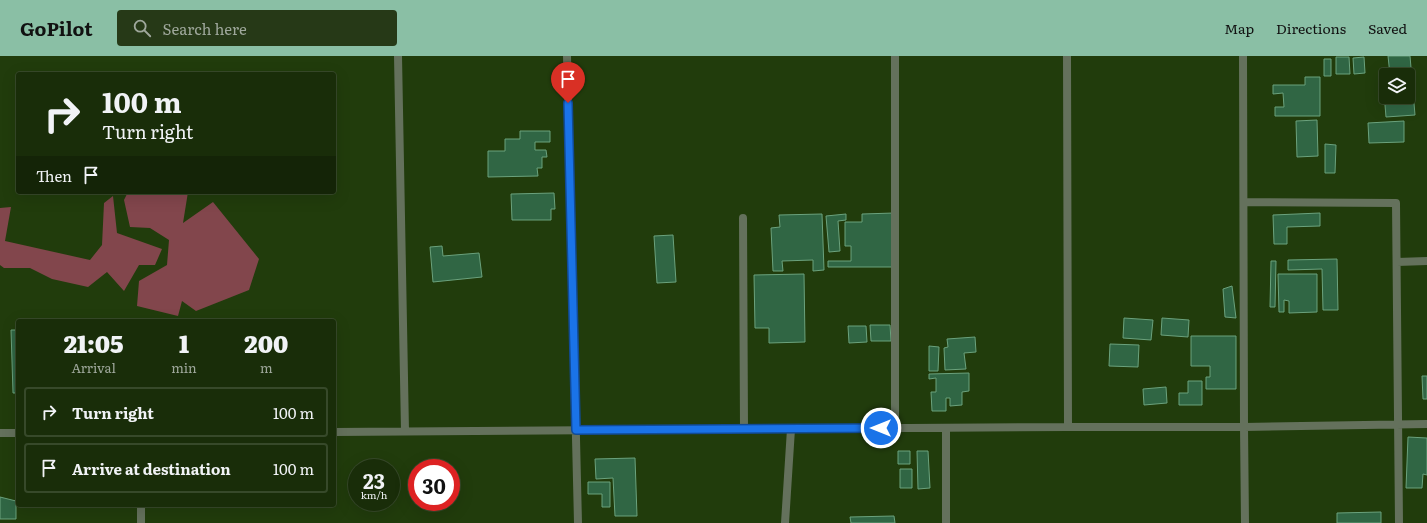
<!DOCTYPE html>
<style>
:root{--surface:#192d09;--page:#263917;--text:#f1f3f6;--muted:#9fa89c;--line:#37492a;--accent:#8abfa5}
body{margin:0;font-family:Literata,serif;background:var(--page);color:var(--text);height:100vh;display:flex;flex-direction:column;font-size:15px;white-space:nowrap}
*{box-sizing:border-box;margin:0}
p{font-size:13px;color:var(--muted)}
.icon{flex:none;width:22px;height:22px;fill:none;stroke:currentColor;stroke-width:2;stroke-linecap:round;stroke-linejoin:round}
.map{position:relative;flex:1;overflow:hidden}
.side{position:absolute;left:16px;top:263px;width:320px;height:188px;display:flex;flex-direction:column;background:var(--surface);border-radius:4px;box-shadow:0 4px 16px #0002,0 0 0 1px var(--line)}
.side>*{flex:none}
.guide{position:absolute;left:16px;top:16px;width:320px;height:122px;border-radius:4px;box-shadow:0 4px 16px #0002,0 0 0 1px var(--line);background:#192d09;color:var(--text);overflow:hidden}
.buttons{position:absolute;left:1379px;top:12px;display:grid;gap:8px}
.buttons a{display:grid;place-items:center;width:36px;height:36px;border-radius:4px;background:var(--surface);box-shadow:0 4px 16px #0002,0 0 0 1px var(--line);font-size:20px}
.speed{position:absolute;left:348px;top:403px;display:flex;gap:8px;font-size:20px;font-weight:700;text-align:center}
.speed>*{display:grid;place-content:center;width:52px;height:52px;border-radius:50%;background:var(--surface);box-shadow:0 4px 16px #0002,0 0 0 1px var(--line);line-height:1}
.speed small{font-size:10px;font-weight:400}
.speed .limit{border:6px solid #d22;background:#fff;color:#111}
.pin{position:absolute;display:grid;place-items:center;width:34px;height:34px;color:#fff;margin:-41px -17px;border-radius:50% 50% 50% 0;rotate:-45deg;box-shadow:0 0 4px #0007}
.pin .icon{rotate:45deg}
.me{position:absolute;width:44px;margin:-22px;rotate:270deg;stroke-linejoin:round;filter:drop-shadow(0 0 3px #0008)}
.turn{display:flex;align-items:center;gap:14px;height:84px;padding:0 20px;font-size:18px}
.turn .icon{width:52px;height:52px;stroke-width:2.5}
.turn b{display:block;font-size:28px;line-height:34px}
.then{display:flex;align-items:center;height:38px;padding:0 20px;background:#0003;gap:8px;font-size:15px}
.eta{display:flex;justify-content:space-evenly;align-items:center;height:68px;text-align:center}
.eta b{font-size:24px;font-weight:800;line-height:28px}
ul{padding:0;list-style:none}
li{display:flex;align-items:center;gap:12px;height:50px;margin:0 8px 6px;padding:0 12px;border:2px solid var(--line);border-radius:4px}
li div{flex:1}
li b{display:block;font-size:15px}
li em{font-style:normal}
header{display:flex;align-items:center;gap:24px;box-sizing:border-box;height:56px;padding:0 20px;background:var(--accent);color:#111}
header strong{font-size:19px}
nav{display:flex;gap:22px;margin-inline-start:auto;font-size:14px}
.search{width:280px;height:36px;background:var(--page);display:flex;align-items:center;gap:10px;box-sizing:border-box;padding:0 14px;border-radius:4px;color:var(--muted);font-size:15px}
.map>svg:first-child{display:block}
.green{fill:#82464c}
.building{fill:#306644;stroke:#6ba27d}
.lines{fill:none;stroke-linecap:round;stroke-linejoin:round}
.minor{stroke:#64715c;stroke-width:8}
.route-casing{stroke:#114b97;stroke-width:10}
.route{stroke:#1a73e8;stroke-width:7}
</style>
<header>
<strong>GoPilot</strong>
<div class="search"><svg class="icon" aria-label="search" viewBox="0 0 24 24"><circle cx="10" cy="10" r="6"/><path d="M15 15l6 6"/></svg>Search here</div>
<nav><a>Map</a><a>Directions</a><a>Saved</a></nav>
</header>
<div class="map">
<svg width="1427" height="467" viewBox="0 0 1427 467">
<rect width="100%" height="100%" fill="#213c0c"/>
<path class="green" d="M128,136H188L183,167L213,146L259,203L249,234L196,255L182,245L178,260L137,250L139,225L167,209L169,184L150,172L130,171L124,144Z
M113,140L117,177L162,193L155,209H139L124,235L107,216L88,231L52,223L30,212H4L0,209V152L11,151L5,185L90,204L102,189L104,147Z"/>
<path class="building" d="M1388,0H1410L1415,59L1386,61L1383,25H1386V41H1408V19H1390Z
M1336,1H1349L1350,18H1336Z
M1364,1L1365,17L1354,18L1353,2Z
M1324,3H1331V20H1324Z
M1305,21H1320V60H1275V51H1284L1283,37L1273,38V29H1305Z
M1317,64L1318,100L1297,101L1296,65Z
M1404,65V86L1369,87L1368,67Z
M520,75H550V86H535V94H546L547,101H542V112H537L538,120L488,121V95H505V83H520Z
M1325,88L1336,89L1335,117H1325Z
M554,137L555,153H551V164H512L511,138Z
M894,157L895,211H828V205H851V190H845V166H862V158Z
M1320,157V170L1287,171V188H1274L1273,159Z
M822,158L824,214L813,215V204L782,205L783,215H773L771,172L780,171L779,159Z
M846,158V164L838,165L840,195L829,196L826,160Z
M673,179L676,226L657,227L654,180Z
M442,190L443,200L479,197L482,221L433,226L430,191Z
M1337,203L1338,254H1323L1322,213L1288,214V204Z
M1271,205H1276L1275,251H1270Z
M804,218L805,286L769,287V272H755L754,219Z
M1278,218H1317V256L1289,257V245L1284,244V256H1279Z
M1232,230L1236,262L1225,261L1223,233Z
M1124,262L1153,264L1151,284L1123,282Z
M1162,262L1189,264L1188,281L1161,279Z
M870,269H890L891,285H871Z
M848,270H866L867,286L849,287Z
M11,274H18V337H13Z
M1191,280H1236V333H1206V321H1210V310H1191Z
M975,281L976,296L964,297L966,313L945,314L944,292L948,291L947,283Z
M1110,288L1139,289L1138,311L1109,310Z
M929,290L939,291L938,315H929Z
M969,317V335L962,336V349L950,350V342H946V355H932L931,336H936V322L929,323V318Z
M1422,320H1427V343H1423Z
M1188,325H1202V349H1179V337H1188Z
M1166,331L1167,347L1144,349L1143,333Z
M1408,381L1427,382V419L1423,418L1422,432H1406Z
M898,395H910V408H898Z
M917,395H928L930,432L918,433Z
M635,402L637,460H615L613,422L596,423L595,403Z
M900,413H912V432H900Z
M588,426H610V451H602V438H588Z
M0,441L16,445V463H0Z
M1381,456V467H1337V457Z
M894,460L895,467H851L850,461Z"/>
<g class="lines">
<path class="minor" d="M398,0L405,375
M567,0L578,467
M895,0V372
M1067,0L1068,371
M1243,0L1244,371L1245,467
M1244,146L1396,147L1399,467
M743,162L744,373
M1397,206L1427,205
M946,372V467
M334,376L1068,371H1244L1427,368
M0,377H18
M141,449V467
M785,467L791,373"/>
</g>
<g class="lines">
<g class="route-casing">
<path id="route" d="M568,47L576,374L881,372"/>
</g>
<use href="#route" class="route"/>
</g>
</svg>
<div class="buttons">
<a><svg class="icon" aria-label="layers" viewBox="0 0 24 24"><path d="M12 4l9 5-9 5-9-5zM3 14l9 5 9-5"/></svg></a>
</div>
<div class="speed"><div>23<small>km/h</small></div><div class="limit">30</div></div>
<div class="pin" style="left:568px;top:47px;background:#d93025"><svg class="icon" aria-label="arrive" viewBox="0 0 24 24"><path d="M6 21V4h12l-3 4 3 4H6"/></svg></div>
<svg class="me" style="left:881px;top:372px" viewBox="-20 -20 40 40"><circle r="17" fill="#1a73e8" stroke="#fff" stroke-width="3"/><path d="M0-11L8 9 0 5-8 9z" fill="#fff"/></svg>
<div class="guide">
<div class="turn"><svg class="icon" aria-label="right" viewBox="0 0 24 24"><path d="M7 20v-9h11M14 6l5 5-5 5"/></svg><div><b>100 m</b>Turn right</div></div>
<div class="then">Then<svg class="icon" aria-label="arrive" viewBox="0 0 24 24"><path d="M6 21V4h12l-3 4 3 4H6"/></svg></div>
</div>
<section class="side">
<div class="eta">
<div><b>21:05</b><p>Arrival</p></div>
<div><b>1</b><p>min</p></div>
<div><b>200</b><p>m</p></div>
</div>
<ul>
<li><svg class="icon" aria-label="right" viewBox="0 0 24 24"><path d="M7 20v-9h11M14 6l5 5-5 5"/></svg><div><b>Turn right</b></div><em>100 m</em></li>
<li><svg class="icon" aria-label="arrive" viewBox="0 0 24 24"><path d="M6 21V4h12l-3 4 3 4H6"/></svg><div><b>Arrive at destination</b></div><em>100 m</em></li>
</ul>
</section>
</div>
